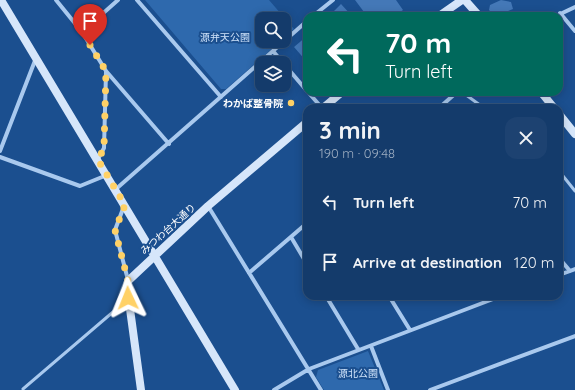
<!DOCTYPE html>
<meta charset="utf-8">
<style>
:root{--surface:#143b6b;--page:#1d4271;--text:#f1f3f6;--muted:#9dadc1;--line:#33557e}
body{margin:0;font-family:Quicksand,"Noto Sans JP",sans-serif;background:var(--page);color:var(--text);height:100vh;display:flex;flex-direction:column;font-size:15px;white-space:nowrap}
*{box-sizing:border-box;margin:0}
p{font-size:13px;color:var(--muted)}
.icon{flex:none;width:22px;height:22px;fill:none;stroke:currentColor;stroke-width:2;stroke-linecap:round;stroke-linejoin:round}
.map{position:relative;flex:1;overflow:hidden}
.drawer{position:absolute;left:303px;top:104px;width:260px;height:196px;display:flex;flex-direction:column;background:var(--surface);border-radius:12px;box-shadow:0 2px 10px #0003,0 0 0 1px var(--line)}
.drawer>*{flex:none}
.top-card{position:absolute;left:303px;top:12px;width:260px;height:84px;border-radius:12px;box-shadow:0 2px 10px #0003,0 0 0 1px var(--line);background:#00695c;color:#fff;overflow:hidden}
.controls{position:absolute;left:255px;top:12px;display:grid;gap:8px}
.controls a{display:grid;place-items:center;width:36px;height:36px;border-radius:8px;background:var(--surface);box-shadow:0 2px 10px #0003,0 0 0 1px var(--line);font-size:20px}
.pin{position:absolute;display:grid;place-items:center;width:34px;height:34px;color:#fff;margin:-41px -17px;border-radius:50% 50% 50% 0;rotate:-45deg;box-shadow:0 0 4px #0007}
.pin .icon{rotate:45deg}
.me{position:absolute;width:44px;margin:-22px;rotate:358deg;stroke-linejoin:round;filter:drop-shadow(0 0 3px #0008)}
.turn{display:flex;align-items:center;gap:14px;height:84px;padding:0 16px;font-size:18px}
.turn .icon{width:52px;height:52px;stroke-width:2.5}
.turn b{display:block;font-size:28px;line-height:34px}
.round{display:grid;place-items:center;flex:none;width:42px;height:42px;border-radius:12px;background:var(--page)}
.headline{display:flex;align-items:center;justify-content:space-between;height:68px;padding:0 16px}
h1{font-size:24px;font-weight:700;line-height:30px}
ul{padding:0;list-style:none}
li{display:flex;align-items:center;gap:12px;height:60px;padding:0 16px}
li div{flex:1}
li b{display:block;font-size:15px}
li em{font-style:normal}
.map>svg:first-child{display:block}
.green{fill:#2e69ad}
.building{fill:#4478b7}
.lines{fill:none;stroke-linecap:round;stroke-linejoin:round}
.lane{stroke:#a9c9ee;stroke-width:3}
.street{stroke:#a9c9ee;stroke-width:4}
.secondary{stroke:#d6e6fa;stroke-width:8}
.route{stroke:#ffd166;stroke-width:7;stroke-dasharray:0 12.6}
.poi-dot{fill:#ffd166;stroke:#1b4f8f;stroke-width:1.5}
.labels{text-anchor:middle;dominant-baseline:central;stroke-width:4;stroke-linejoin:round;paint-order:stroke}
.park-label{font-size:10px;fill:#cfe3fa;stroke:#1b4f8f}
.poi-label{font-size:10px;font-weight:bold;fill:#fff;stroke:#1b4f8f;text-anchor:end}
.street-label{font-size:10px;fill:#fff;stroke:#1b4f8f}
</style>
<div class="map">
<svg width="575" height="390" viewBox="0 0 575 390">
<rect width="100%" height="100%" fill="#1b4f8f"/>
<path class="green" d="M145,0H269L294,29L284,38V19H262V41H281L226,89H221Z
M368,351L384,390H324L316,377L318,370Z"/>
<path class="building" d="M355,0H396L403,10L394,16H367Z
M501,0L511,2L513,9L495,16L489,10L490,5Z
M341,4L352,16H329Z
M307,36V62L294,47Z"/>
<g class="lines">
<path class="lane" d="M462,92L484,108
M559,171L575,191
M23,389L127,300"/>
<path class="street" d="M56,0L82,32L106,71L169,144
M137,0L221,97
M560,13L575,31
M313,16L333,0
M556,16L575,7
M82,32L118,0
M273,51L283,63
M284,64L307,91
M308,92L322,108
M439,108L457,92
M0,151L36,58
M0,157L80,186L107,175
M98,159L104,148L106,72
M116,189L307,21
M124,206L115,230L128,280
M208,206L321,390
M291,237L307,264
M559,258L570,271
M249,273L307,223
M559,275L575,269
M326,296L358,349
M389,296L410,330
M371,346L388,390
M274,390L309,369L501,296
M430,390L575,336"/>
<path class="secondary" d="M1,0L235,390
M465,0L479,16
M439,16L462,0
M541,92L554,108
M323,108L342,92
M559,114L575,134
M141,390L127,287L128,281L208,206L307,122"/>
</g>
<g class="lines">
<path class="route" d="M90,45L106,71L104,148L98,160L125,205L115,230L128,281V298"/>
</g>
<circle class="poi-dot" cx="291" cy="103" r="4"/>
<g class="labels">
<g class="park-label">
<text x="225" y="37">源弁天公園</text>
<text x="358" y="373">源北公園</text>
</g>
<g class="poi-label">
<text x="283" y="103">わかば整骨院</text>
</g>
<g class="street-label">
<text transform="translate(168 229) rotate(-42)">みつわ台大通り</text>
</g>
</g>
</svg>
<div class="controls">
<a><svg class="icon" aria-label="search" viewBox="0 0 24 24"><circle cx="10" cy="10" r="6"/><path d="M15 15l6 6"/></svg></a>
<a><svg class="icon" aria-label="layers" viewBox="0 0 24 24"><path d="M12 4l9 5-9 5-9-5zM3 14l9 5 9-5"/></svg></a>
</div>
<div class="pin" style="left:90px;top:45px;background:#d93025"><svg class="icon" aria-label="arrive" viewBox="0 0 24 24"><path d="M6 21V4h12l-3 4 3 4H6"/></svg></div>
<svg class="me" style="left:128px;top:298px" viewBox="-20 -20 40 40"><path d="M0-17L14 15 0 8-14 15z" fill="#ffd166" stroke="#fff" stroke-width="4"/></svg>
<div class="top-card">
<div class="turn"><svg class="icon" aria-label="left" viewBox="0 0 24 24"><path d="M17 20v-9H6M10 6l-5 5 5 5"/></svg><div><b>70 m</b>Turn left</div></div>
</div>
<section class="drawer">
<div class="headline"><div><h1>3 min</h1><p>190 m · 09:48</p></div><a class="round"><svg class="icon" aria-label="close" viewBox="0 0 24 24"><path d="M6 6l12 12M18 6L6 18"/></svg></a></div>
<ul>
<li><svg class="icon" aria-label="left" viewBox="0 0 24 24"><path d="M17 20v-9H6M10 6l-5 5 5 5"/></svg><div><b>Turn left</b></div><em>70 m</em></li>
<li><svg class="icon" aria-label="arrive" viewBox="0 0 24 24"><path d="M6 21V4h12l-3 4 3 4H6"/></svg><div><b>Arrive at destination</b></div><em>120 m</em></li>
</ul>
</section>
</div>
